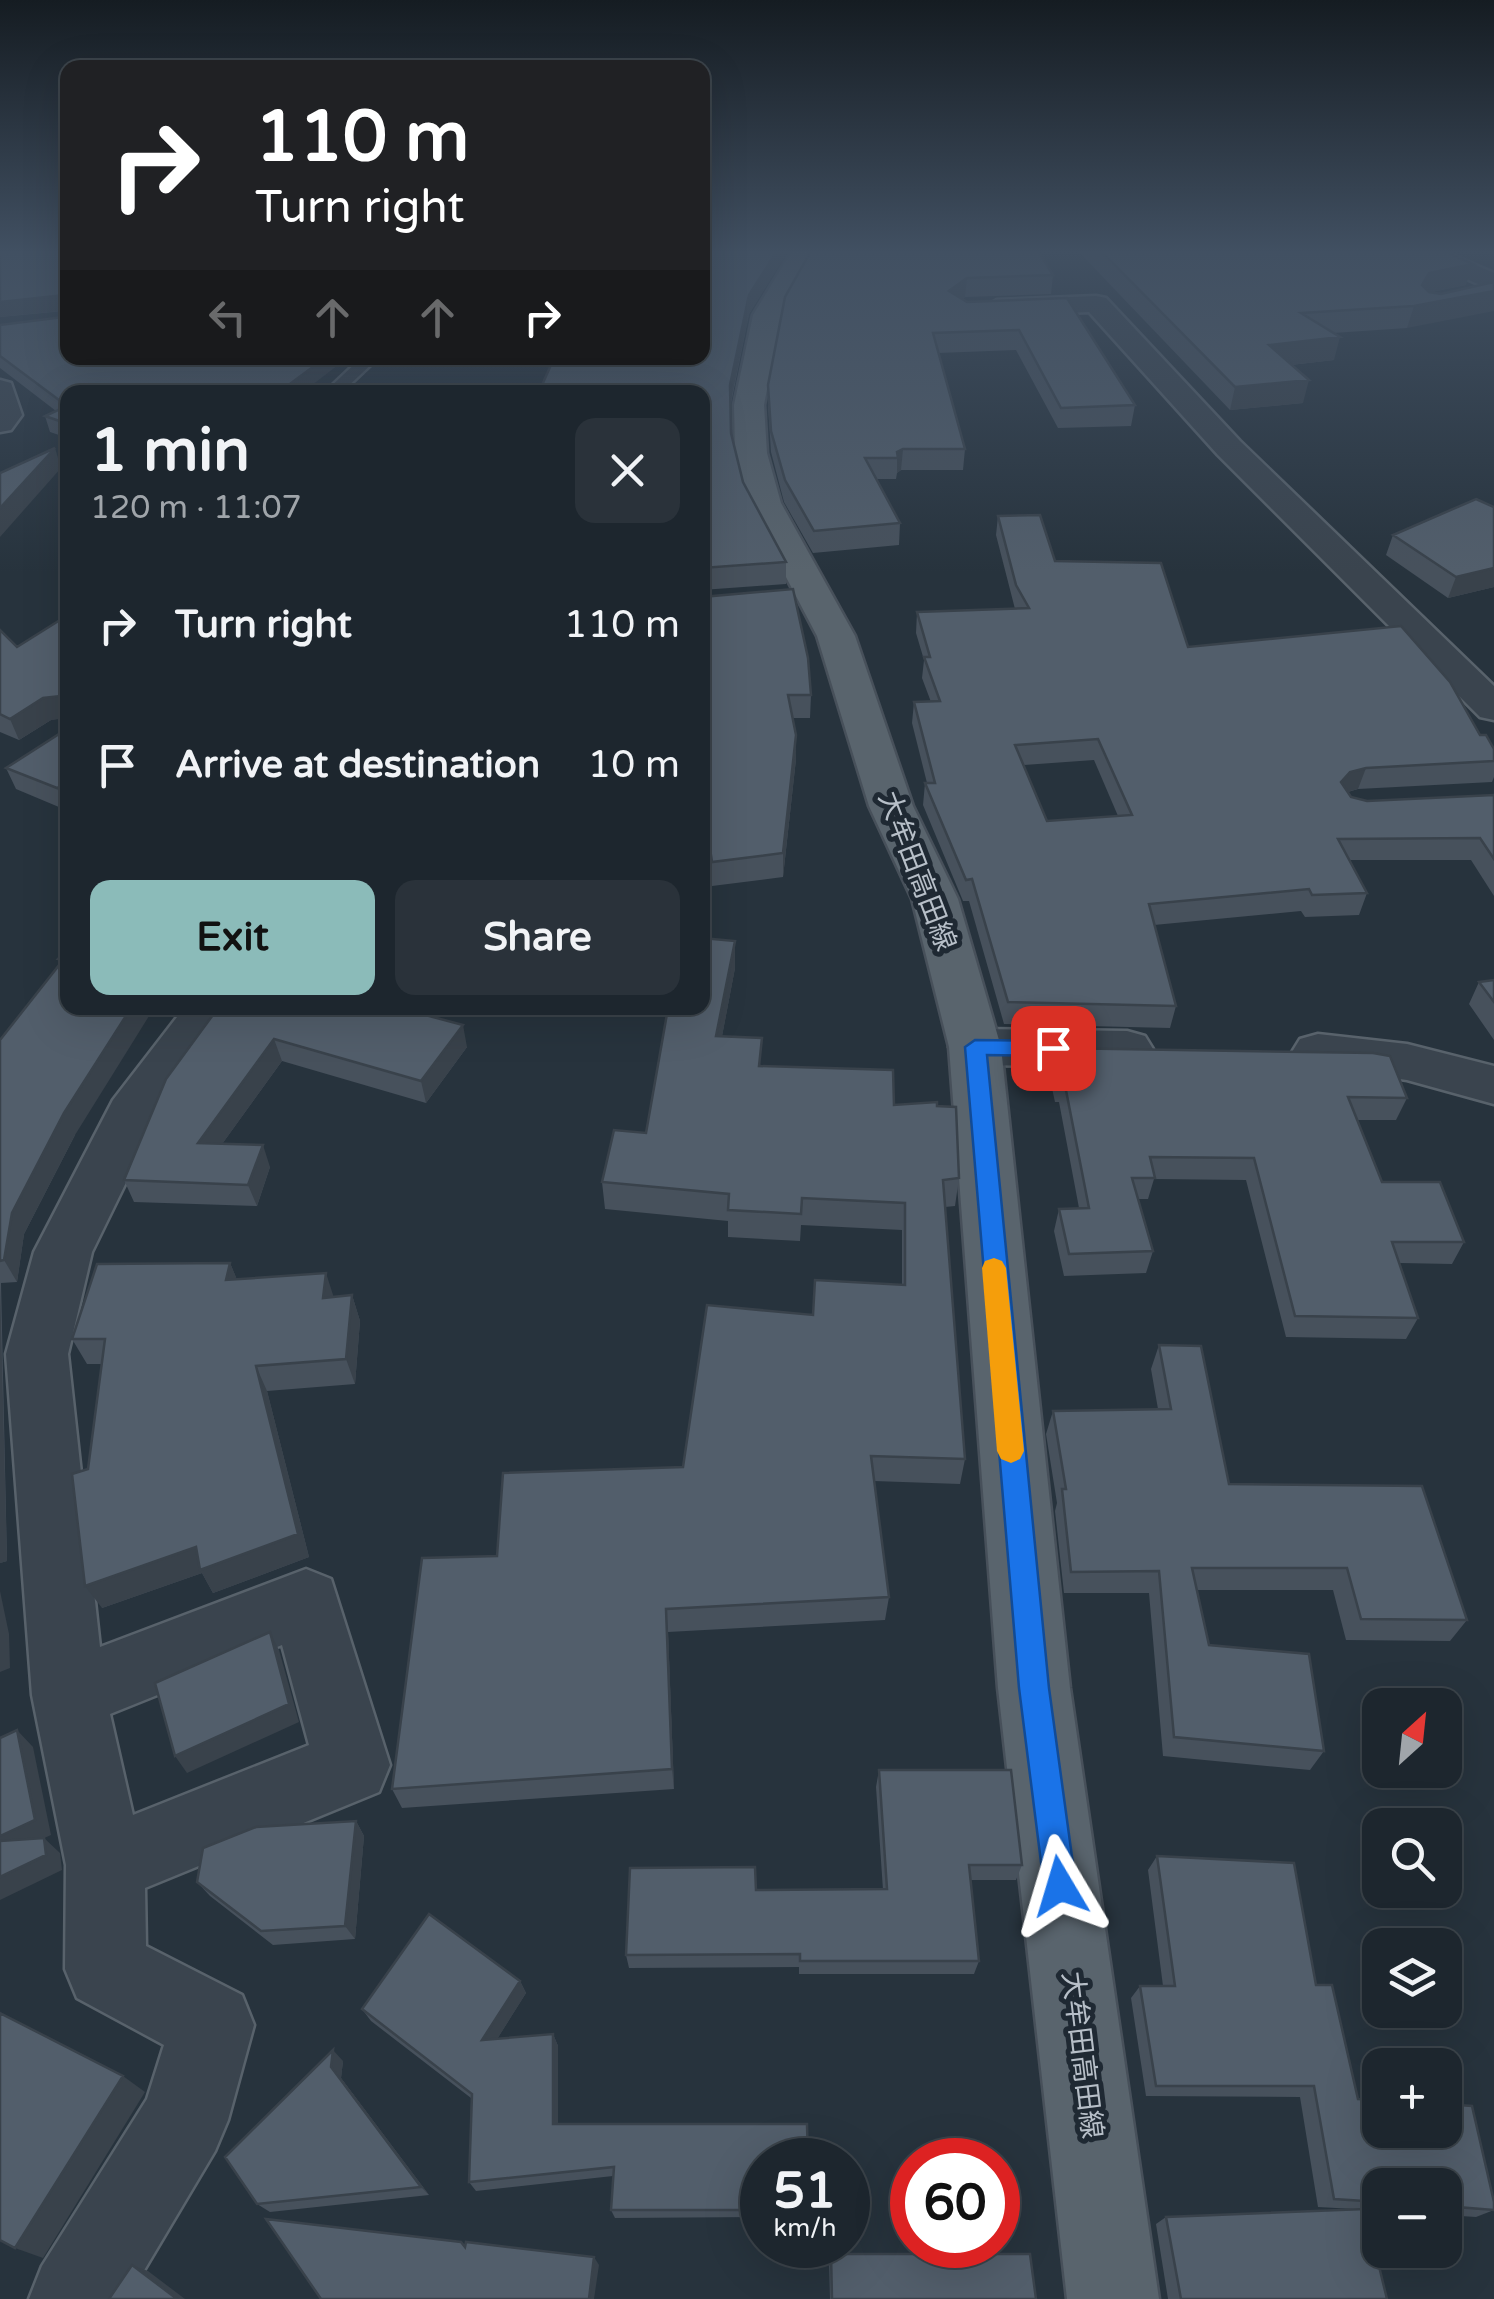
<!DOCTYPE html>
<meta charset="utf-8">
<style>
:root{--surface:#1d262e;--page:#2a323a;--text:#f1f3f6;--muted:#a0a5aa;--line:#3b434a;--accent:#8bbbb9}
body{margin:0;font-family:"Varela Round","Noto Sans JP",sans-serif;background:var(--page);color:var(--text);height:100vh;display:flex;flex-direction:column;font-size:38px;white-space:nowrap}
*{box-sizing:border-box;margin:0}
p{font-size:32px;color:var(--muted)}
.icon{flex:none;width:55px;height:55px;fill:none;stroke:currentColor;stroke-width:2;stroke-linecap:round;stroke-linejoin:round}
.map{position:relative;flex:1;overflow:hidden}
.drawer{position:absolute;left:60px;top:385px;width:650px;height:630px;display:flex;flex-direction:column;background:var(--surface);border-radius:20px;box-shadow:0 10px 40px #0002,0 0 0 2px var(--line)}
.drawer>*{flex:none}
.hud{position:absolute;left:60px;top:60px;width:650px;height:305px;border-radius:20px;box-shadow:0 10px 40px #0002,0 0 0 2px var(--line);background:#202124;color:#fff;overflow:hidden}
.needle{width:65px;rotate:27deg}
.tools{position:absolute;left:1362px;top:1688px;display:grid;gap:20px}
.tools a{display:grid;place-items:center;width:100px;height:100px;border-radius:20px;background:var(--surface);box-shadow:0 10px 40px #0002,0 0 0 2px var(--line);font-size:50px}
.speed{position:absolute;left:740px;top:2138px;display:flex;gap:20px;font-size:50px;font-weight:700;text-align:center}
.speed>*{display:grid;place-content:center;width:130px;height:130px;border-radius:50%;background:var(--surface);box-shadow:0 10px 40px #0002,0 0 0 2px var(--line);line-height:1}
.speed small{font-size:25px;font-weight:400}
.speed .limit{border:15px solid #d22;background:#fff;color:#111}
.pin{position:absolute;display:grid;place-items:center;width:85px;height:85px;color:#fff;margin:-42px;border-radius:20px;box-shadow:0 5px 15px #0006}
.me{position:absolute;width:110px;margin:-55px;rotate:353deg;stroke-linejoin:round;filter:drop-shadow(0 0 8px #0008)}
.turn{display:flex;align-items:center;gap:35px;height:210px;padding:0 30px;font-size:45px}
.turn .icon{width:130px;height:130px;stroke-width:2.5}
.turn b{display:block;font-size:70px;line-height:85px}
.lanes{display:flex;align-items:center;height:95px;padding:0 30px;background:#0003;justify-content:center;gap:50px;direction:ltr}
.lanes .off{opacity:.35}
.round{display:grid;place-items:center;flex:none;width:105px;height:105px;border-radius:20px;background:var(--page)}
.summary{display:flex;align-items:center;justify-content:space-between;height:170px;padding:0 30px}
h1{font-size:60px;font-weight:700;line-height:75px}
.button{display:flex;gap:20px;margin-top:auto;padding:20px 30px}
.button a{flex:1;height:115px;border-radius:20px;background:var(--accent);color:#111;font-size:40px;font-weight:700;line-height:115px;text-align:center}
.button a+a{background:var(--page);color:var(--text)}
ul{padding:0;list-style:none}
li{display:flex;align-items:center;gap:30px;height:140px;padding:0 30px}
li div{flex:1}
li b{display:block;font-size:38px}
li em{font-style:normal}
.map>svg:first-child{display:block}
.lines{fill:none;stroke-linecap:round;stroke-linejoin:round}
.service-casing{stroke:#58626b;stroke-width:5}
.minor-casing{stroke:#58626b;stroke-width:5}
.primary-casing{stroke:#47505a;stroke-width:5}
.service{fill:#3a444e;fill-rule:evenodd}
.minor{fill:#3a444e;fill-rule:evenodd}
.primary{fill:#59646d;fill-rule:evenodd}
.wall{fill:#47515c;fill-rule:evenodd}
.shaded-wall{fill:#39424b}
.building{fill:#525e6b;stroke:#39424b;stroke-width:2.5;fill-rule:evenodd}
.route{fill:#1a73e8;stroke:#114b97;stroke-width:2.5}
.slow{fill:#f59e0b}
.labels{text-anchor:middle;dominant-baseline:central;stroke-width:10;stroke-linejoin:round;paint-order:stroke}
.street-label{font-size:28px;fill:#b7bfc8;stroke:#1f2933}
</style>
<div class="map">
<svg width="1494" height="2299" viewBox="0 0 1494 2299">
<rect width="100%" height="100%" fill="#27333d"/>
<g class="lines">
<g class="service-casing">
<path id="service" d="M361,358H378L342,392H325Z"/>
</g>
<g class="minor-casing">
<path id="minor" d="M1411,251H1443L1494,273V291L1414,256Z
M1096,296L1106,298L1240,441L1494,686V720L1480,717L1218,455L1089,312L997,316L983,308L997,300Z
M0,380L11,383L22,415L11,430L0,432Z
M184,1008H236L155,1123L92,1252L68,1354L100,1647L306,1569L331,1579L390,1765L379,1792L145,1888L146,1946L242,1995L254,2025L228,2120L215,2151L127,2299H29L42,2266L147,2099L164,2045L77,1998L65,1969L66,1865L32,1695L6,1354L34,1252L113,1100ZM282,1645L309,1745L133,1815L110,1714Z
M975,1029L1127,1031L1145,1036L1153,1049L1145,1062L1127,1067L975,1065L957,1060L949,1047L957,1034Z
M1318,1034L1407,1044L1494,1066V1104L1407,1080L1300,1065L1292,1052L1300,1039Z"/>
</g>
<g class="primary-casing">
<path id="primary" d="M792,251H817L781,315L764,405L767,453L781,503L855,636L913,806L958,899L1001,1047L1070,1688L1159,2299H1067L998,1688L949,1047L912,899L869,806L817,636L747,503L735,453L734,405L753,315Z"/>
</g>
<use href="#service" class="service"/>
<use href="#minor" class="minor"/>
<use href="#primary" class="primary"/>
</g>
<path class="wall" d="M68,251V358H343L338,365L68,392V438L50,432L45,416L56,411L0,368V325L64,317V311L0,317Z
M702,251H788L749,314L731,404V433L743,482L786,562V584L702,590Z
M811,251L1053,275L1051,294L965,297L963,299L967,302L1067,298L1135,405L1131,426L1058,428L1016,350L938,353L965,449L963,470H901L897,473L896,479H876L900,523L899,545L813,553L784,502L771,452L768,405V385Z
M1078,251H1444L1466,285L1431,292L1441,294L1407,328L1333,333L1334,360L1291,365L1303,403L1230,410Z
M1494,507V587L1448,598L1386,555L1393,535Z
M998,516L1055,561L1188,647L1480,735L1494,749V777L1492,782L1358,789L1348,792L1351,797L1367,801L1494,795V896L1471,860H1350L1367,893L1359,915L1305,917L1301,911L1154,925L1176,1006L1170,1028L1004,1024L969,901H963L923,805L925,783H927L912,723L914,702H931L922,678L924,660L916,633L917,612L1015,609L996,535ZM1094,760L1118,816L1047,821L1024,765Z
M702,597L811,695L810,718H793L796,735V759L783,877L712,886L702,815Z
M68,615V809L66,810L16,789L6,768L62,732V718L51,720L19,740L0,732V630L17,647Z
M735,941V968L722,1036L762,1066L894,1105L937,1106L959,1178L955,1206L945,1207L965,1459L960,1484L874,1481L889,1597L885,1620L668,1632L674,1789L402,1808L392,1789L497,1556L683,1467L813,1315L902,1285V1230L801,1225L800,1241L728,1237V1221L605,1209L602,1182L646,1133L668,1010L651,1008H702Z
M68,949L75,1135L24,1234L17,1282L1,1283L7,1561L0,1563V1040L60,963L58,959Z
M1494,980V1040L1469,1004L1479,982Z
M218,1008L467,1047L426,1103L282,1061L222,1144L270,1167L257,1206L134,1202L124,1180Z
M1053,1048L1407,1098L1396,1120H1357L1382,1182L1464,1242L1452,1264L1400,1263L1418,1318L1406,1339L1286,1337L1246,1180L1154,1179L1148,1199H1138L1153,1251L1146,1273L1064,1276L1054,1231L1059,1209L1079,1208L1059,1102H1055L1048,1070Z
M230,1263L237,1280L334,1297L352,1295L360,1321L355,1384L267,1391L309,1557L213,1593L202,1573L102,1608V1364H87L72,1339Z
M1159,1345L1229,1484L1467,1620L1450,1641L1346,1640L1333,1590H1197L1209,1645L1324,1751L1310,1770L1163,1756L1149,1593H1064L1055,1511L1057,1503L1046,1434L1053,1411L1158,1409L1151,1369Z
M879,1770L1022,1865L1016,1880H971L979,1961L974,1974H799V1967L629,1968L626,1955L756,1890H883L876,1787Z
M356,1821L364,1836L355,1939L273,1945L210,1896L197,1882Z
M1157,1856L1316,1985L1358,2099L1494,2202V2210L1476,2217L1445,2215V2185H1380V2211L1365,2210L1387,2299H1168L1156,2224L1166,2217L1354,2209L1318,2207L1300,2097L1146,2096L1131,1998L1140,1986H1163L1148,1870Z
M520,1981L526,1993L497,2039L553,2034L558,2046V2124L762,2160V2217L615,2218L611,2210L613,2176L476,2191L469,2182L471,2098L371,2021L362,2009Z
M343,2061L341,2078L429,2195L270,2212L257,2204Z
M831,2254L1036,2299H830L829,2261Z"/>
<path class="shaded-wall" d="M777,251H788L749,314L730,405V385L749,295Z
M1473,264L1466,285L1422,294L1494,291V311L1407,328L1414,306L1429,273Z
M967,278L965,297L947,310L949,291Z
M66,295L68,310L0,317V302Z
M1340,337L1334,360L1264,368L1269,345Z
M325,358H343L338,365L303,392H279Z
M1309,380L1303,403L1230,410L1235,387Z
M55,448L61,468L0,537V508Z
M903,449L901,470L897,473V452Z
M1494,568V587L1448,598L1456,577Z
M62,696L68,718L51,720L19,740L10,719L43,698Z
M796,735V759L783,877V853Z
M1366,768L1358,789L1343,793L1341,782L1350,772Z
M64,784L68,793V809L66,810L57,788Z
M735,941V968L717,1063L716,1036Z
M131,1008H154L75,1135L24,1234L17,1282L4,1260L12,1213L64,1113Z
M463,1025L467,1047L426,1103L421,1081Z
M274,1039L282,1061L207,1165L198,1143Z
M263,1145L270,1167L257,1206L248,1185Z
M230,1263L241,1289L226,1280Z
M326,1273L334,1298H323Z
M0,1282L7,1561L0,1563Z
M352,1295L360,1321L355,1384L346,1359Z
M256,1366L267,1391L309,1557L213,1593L202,1573L102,1608L85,1586L196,1547Z
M0,1591L9,1634L10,1668L0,1672Z
M666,1609L668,1632L674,1789L672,1769Z
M270,1632L279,1650L299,1722L187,1773L175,1756Z
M17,1730L33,1747L51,1835L4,1856L0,1853V1836Z
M356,1821L364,1836L355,1939L345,1926Z
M44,1838L60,1853L62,1870L0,1900V1877Z
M520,1981L526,1993L489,2052L482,2040Z
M553,2034L558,2046V2133L553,2124Z
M333,2050L343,2061L341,2078L429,2195L421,2187L331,2067Z
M123,2076L145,2092L43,2258L15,2248Z
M594,2257L599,2265L594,2299H589Z
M132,2265L148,2271L185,2299H177Z"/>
<path class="building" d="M0,251H68V358H325L279,392H68V424L45,416L67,406L0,356V325L64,317L66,295L0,302Z
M702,251H777L749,295L730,385L731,433L743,482L786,562L702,568V392H539L554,358H702Z
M811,251H1038L1053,275L967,278L949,291L967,302L1067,298L1135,405L1061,408L1019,330L933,333L965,449H903L897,452L898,458H865L900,523L814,531L785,480L771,431L768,385L785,297Z
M1101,251H1444L1473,264L1429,273L1422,285L1429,292L1441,294L1494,282V291L1414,306L1301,313L1340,337L1269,345L1309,380L1235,387Z
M55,448L0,508V473Z
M1476,499L1494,507V568L1456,577L1393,535Z
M1040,515L1055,561L1161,563L1188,647L1401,626L1450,682L1480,735H1486L1494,749V761L1366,768L1350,772L1341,782L1351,797L1367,801L1494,795V859L1480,838L1338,839L1367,893L1312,895L1309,889L1149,904L1176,1006L1008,1002L972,879L966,880L925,783H935L914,702L940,701L924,657H930L917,612L1029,608L1016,585L998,516ZM1098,739L1132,815L1047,821L1015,745Z
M793,589L808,658L811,695H788L796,735L783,853L712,862L702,796V597Z
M68,615V785L64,784L57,788L6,768L62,732V696L43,698L10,719L0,714V630L17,647Z
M702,938L735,941L716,1036L762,1038L759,1066L893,1070L894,1105L937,1102V1106L956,1107L959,1178L943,1180L965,1459L871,1456L889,1597L666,1609L672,1769L392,1789L422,1558L497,1556L503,1473L683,1467L707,1305L813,1315L815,1280L905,1285V1203L802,1198L801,1214L728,1210L729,1194L602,1182L614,1130L646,1133L668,1008H702Z
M68,949V1008H131L64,1113L12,1213L4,1260L0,1261V1040L63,960L58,959Z
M1494,980V1002L1479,982Z
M218,1008H399L463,1025L421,1081L274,1039L198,1143L263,1145L248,1185L124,1180L166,1079Z
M1053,1048L1373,1053L1390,1056L1407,1098L1348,1097L1382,1182H1440L1464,1242H1392L1418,1318L1295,1316L1254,1158L1150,1157L1155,1178H1132L1153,1251L1069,1254L1059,1209L1089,1208L1064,1080H1059Z
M230,1263L226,1280L326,1273L323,1298L352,1295L346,1359L256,1366L298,1534L200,1570L196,1547L85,1586L72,1474L88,1469L105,1339H72L97,1264Z
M1159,1345L1201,1346L1229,1484L1422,1486L1467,1620L1361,1619L1347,1568H1192L1209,1645L1309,1654L1324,1751L1174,1737L1159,1571L1071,1572L1062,1489H1066L1053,1411L1171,1409Z
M270,1632L289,1704L175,1756L155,1683Z
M17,1730L35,1820L0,1836V1738Z
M879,1770H1011L1022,1865H969L979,1961H800V1954L626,1955L630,1868L755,1867L756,1890L887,1889Z
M356,1821L345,1926L261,1931L197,1882L203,1848L256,1827Z
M44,1838L46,1855L0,1877V1841Z
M1157,1856L1294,1863L1316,1985H1332L1358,2099L1380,2100V2130H1445V2104L1472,2106L1494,2202V2210L1445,2206V2185H1380V2202L1334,2199L1314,2086H1156L1140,1986H1175Z
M429,1914L520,1981L482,2040L553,2034V2124H807L808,2160H762V2210H611L614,2167L469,2182L472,2094L362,2009Z
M0,2013L123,2076L15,2248L0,2240Z
M333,2050L331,2067L421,2187L257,2204L225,2157Z
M1365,2209L1387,2299H1181L1166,2217Z
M266,2219L461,2242L465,2247L466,2242L594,2257L589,2299H321Z
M831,2254H1030L1036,2299H832Z
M132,2265L177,2299H109Z"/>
<linearGradient id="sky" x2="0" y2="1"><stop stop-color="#151c22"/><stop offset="0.44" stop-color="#415062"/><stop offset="1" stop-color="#415062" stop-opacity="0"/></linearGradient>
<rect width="1494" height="572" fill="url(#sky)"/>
<path class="route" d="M975,1040L1053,1041L1064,1048L1053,1056L987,1055L1049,1688L1076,1886L1072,1898L1060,1902L1048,1898L1044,1886L1019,1688L965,1047Z"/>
<path class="slow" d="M994,1258L1002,1261L1006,1268L1024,1451L1020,1459L1011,1463L1001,1459L997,1451L982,1268L985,1261Z"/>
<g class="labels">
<g class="street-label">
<text transform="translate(917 871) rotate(69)">大牟田高田線</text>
<text transform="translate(1082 2055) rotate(83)">大牟田高田線</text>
</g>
</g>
</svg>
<div class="tools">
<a><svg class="needle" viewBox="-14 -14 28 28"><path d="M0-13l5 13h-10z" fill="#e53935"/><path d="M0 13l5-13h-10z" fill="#a0a5aa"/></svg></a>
<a><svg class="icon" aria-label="search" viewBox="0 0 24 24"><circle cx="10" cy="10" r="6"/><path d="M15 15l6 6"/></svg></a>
<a><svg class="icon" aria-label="layers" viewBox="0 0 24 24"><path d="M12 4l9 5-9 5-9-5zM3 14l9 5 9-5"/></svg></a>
<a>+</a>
<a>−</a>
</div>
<div class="speed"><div>51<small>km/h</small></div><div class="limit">60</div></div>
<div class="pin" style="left:1053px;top:1048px;background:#d93025"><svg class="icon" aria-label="arrive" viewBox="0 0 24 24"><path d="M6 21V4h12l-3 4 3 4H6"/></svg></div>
<svg class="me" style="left:1060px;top:1886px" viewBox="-20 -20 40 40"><path d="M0-17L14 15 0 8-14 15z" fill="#1a73e8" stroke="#fff" stroke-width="4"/></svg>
<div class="hud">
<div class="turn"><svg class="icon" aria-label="right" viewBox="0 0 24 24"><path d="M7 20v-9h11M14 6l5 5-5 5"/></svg><div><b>110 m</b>Turn right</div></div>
<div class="lanes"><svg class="icon off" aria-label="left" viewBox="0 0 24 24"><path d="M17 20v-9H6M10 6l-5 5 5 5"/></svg><svg class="icon off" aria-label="ahead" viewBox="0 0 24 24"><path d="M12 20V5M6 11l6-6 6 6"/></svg><svg class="icon off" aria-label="ahead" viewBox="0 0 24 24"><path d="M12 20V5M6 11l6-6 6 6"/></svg><svg class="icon" aria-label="right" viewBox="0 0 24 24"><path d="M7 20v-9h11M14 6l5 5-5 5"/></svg></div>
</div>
<section class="drawer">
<div class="summary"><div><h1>1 min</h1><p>120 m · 11:07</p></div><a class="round"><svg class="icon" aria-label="close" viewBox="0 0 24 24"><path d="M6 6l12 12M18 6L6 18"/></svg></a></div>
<ul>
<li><svg class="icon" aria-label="right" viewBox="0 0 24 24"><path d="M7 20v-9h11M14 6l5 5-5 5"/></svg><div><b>Turn right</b></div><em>110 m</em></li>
<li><svg class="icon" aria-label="arrive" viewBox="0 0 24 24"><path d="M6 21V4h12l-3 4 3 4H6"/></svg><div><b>Arrive at destination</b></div><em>10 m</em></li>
</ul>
<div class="button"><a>Exit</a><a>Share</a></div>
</section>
</div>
